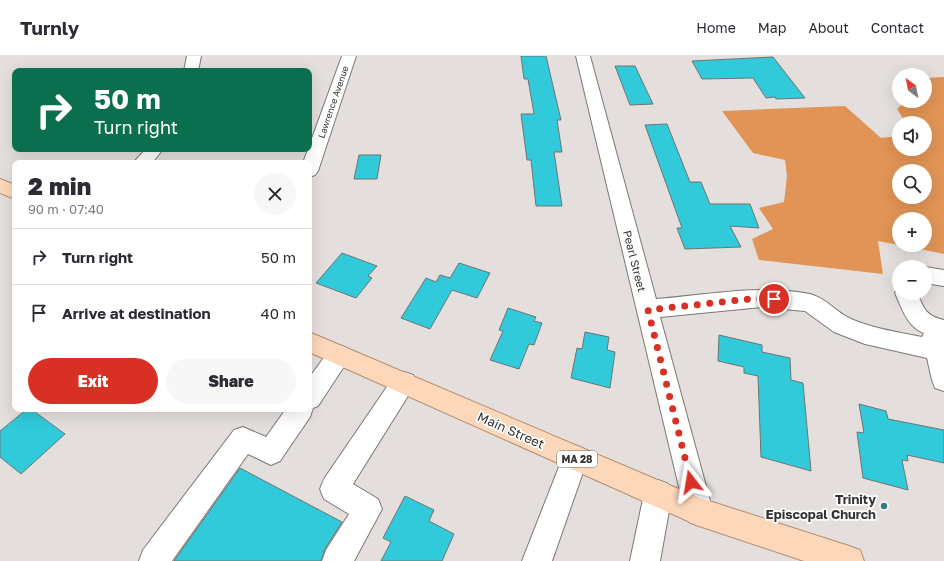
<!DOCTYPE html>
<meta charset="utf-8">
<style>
:root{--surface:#fff;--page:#f7f7f7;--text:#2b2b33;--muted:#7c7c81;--line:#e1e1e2;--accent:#d93025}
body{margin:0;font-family:"Golos Text",sans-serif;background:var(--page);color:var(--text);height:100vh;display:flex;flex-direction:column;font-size:15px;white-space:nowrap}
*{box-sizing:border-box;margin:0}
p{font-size:13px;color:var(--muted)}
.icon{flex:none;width:22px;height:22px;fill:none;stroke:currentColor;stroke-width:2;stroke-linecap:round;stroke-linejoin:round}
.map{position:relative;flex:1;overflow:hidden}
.sheet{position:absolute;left:12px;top:104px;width:300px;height:252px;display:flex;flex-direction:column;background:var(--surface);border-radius:8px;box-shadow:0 4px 16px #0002}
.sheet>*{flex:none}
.banner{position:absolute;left:12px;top:12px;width:300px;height:84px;border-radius:8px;box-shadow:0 4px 16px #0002;background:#0b6e4f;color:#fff;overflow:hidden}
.needle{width:26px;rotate:328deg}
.controls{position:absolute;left:892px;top:12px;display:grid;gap:8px}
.controls a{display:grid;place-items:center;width:40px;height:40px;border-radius:50%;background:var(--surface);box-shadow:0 4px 16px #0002;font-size:20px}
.pin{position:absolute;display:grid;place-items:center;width:34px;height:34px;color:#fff;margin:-17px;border:2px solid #fff;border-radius:50%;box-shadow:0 1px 4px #0007}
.me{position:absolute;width:44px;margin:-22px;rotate:346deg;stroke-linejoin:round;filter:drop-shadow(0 0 3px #0008)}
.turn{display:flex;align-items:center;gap:14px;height:84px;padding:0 16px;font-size:18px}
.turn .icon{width:52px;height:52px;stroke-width:2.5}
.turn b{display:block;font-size:28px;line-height:34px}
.round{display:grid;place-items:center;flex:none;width:42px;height:42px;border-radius:21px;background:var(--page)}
.overview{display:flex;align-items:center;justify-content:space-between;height:68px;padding:0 16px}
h1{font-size:24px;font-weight:800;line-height:30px}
.action{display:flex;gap:8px;margin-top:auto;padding:8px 16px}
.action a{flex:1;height:46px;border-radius:24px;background:var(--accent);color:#fff;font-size:16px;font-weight:800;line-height:46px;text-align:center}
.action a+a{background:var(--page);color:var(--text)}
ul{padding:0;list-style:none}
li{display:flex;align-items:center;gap:12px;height:56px;padding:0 16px;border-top:1px solid var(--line)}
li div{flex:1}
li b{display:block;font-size:15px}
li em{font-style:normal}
header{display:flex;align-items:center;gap:24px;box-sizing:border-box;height:56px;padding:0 20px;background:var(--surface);border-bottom:1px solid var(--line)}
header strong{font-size:19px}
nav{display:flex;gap:22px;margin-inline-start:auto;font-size:14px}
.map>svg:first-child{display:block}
.forest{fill:#e19455;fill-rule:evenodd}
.building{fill:#30cada;stroke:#6e7475}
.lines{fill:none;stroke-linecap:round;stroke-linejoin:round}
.minor-casing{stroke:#7b7774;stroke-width:2}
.major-casing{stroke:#b58c6c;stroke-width:2}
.minor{fill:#fff;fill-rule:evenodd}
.major{fill:#fcd7ba;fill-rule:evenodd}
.route{stroke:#d93025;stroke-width:7;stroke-dasharray:0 12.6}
.poi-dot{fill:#337b83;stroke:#fff;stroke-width:1.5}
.labels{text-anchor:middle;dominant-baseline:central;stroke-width:3.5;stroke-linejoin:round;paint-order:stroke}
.far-street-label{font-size:9px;fill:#353332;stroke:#fff}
.shield{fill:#fff;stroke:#727070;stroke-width:1}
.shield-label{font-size:10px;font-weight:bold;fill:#353332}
.street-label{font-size:11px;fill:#353332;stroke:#fff}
.near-street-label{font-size:13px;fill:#353332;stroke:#fff}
.near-poi-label{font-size:13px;font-weight:bold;fill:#353332;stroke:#fff;text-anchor:end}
</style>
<header>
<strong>Turnly</strong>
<nav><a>Home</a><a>Map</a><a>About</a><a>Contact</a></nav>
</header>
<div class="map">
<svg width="944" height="505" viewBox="0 0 944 505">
<rect width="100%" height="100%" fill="#e4dfdc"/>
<path class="forest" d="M944,21V198L900,189H925V163H899V189L878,185L883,218L759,204L752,183L773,173L759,152L784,146L787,120L785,104L753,97L722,55L845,50L881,82L899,80V93H925V67H906L897,53L905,45H925V22ZM899,115H925V141H899Z"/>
<path class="building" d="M521,0H546L561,64H557L562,96H554L562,150H536L531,104H527L521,58H534L528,23H524Z
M773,1L805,42L776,43L775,41L766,42L753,22L702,23L692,5Z
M615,10H635L653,48L630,49Z
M667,68L690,126H701L710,148H750L759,172L730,170L741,191L685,193L677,172H682L645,69Z
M359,99H381L377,123H354Z
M342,197L377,210L368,220L372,222L356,242L316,227Z
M459,207L490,217L477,242L452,234L430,273L401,262L426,222L436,226L440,219L450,222Z
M508,252L536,261L534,265L542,267L534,289L529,288L519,313L490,304L503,275L499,274Z
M585,276L609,281L607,294L615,296L610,332L571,322L577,292L582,293Z
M719,279L762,289V296L790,302L791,324L803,327L811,415L761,401L758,320L744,317V311L718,305Z
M859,348L886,355L888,363L944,374V407L907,399L908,405L902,404L908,434L863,422L857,376L864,377Z
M27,353H31L65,378L21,418L0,401V375Z
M240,412L342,466L325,493L321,505H174Z
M405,440L434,454L429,465L454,478L442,505H381L391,486L383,482Z"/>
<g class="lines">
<g class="minor-casing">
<path id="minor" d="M187,0H201L198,15H184Z
M342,0H356L318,115L315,119L309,121V107H303Z
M576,0H590L656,243C706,239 760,228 810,238C826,242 837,257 851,263C874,273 898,276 922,281L924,277C907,271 902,252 895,237L899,231V237H917C924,253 926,260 944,264V335L935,332L932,324L927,302L865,288L834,276L805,255L762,251L660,261L713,456L709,466L699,470L689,466L685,456Z
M146,93H163L152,107H133Z
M925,211L944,214V230L925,227Z
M339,289L347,292L351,299L347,306L318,350L313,352L310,361L280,405L271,409L248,398L172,505H139L143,494L234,374L243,371L266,381L286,353H309V322L331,292Z
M404,316L413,319L416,327L353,428L378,443L382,453L354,505H322L326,494L349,458L324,443L320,433L324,423L395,319Z
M575,389L584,393L588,402L552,505H522L566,393Z
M658,424L668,428L672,438L660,505H630L644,438L648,428Z"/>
</g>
<g class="major-casing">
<path id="major" d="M0,123L15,129V143L0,137Z
M309,276L700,442L849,490L860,494L864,505H804L699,470L309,296Z"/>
</g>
<use href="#minor" class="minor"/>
<use href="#major" class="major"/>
</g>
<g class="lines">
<path class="route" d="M691,426L648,254L749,243H774"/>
</g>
<circle class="poi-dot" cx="884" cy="450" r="4"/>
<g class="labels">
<g class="far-street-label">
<text transform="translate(333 46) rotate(-71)">Lawrence Avenue</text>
</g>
<rect class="shield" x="557" y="395" width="40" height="16" rx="3"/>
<g class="shield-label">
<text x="577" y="403">MA 28</text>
</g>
<g class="street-label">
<text transform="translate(635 205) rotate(76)">Pearl Street</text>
</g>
<g class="near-street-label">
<text transform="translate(511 374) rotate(24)">Main Street</text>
</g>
<g class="near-poi-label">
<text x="876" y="443">Trinity<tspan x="876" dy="15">Episcopal Church</tspan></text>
</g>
</g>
</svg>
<div class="controls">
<a><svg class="needle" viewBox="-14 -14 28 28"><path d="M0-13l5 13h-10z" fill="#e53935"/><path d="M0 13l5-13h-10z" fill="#7c7c81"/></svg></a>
<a><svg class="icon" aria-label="sound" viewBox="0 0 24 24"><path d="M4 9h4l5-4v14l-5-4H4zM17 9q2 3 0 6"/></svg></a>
<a><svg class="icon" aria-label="search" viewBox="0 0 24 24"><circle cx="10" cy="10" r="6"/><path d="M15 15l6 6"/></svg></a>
<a>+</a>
<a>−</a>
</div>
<div class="pin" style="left:774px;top:243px;background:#d93025"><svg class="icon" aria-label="arrive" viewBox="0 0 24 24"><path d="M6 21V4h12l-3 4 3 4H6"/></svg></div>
<svg class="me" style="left:691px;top:426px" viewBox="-20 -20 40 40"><path d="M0-17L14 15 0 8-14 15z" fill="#d93025" stroke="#fff" stroke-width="4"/></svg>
<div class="banner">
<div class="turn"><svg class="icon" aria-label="right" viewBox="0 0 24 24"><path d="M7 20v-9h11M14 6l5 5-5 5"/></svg><div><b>50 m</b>Turn right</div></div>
</div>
<section class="sheet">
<div class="overview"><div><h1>2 min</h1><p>90 m · 07:40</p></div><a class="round"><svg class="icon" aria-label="close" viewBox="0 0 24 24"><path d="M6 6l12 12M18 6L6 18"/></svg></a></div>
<ul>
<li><svg class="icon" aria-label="right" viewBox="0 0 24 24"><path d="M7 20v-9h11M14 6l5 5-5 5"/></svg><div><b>Turn right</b></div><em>50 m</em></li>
<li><svg class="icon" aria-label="arrive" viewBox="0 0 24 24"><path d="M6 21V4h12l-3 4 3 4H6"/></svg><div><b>Arrive at destination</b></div><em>40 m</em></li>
</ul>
<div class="action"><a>Exit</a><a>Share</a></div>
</section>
</div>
